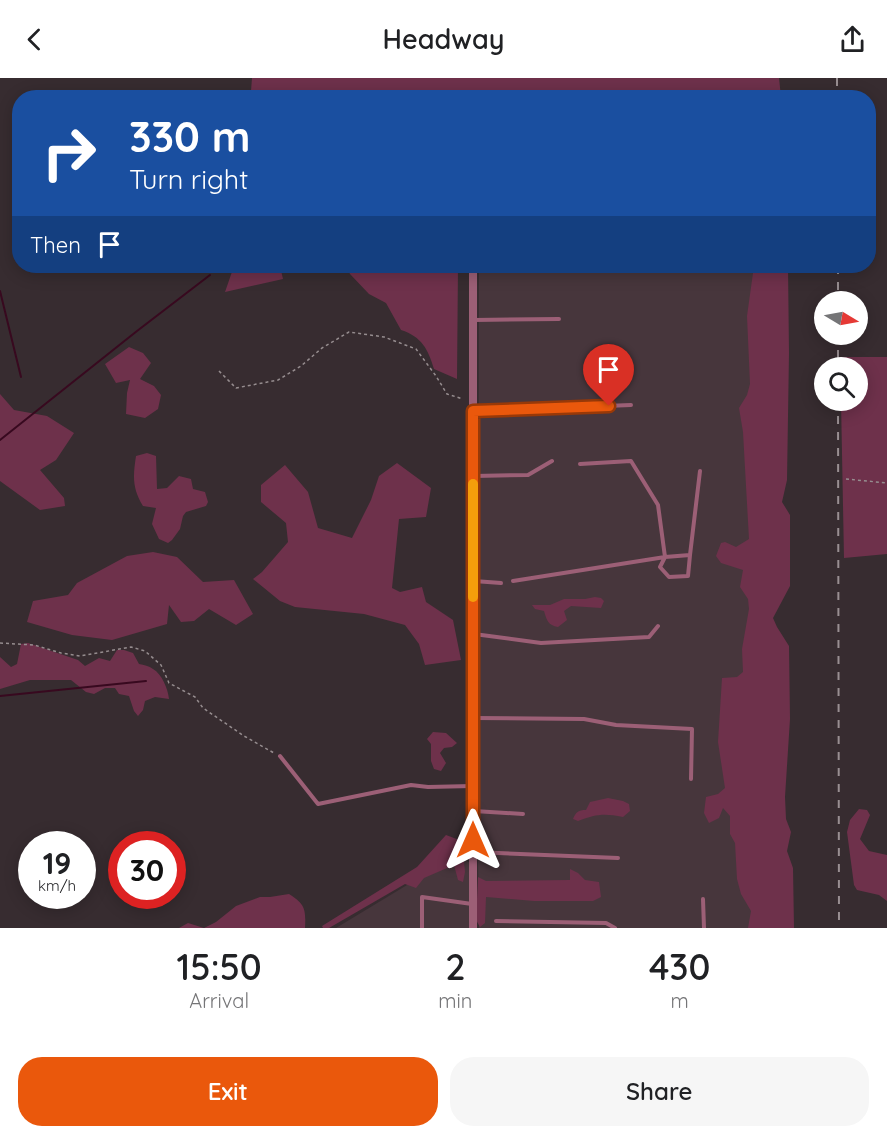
<!DOCTYPE html>
<style>
:root{--surface:#fff;--page:#f6f6f6;--text:#202124;--muted:#757577;--accent:#ea580c}
body{margin:0;font-family:Quicksand,sans-serif;background:var(--page);color:var(--text);height:100vh;display:flex;flex-direction:column;font-size:22px;white-space:nowrap}
*{box-sizing:border-box;margin:0}
p{font-size:20px;color:var(--muted)}
.icon{flex:none;width:33px;height:33px;fill:none;stroke:currentColor;stroke-width:2;stroke-linecap:round;stroke-linejoin:round}
.map{position:relative;height:850px;overflow:hidden}
.sheet{display:flex;flex-direction:column;background:var(--surface);flex:1}
.sheet>*{flex:none}
.banner{position:absolute;left:12px;top:12px;width:864px;height:183px;border-radius:24px;box-shadow:0 3px 15px #0003;background:#1a4fa0;color:#fff;overflow:hidden}
.needle{width:39px;rotate:100deg}
.tools{position:absolute;left:814px;top:213px;display:grid;gap:12px}
.tools a{display:grid;place-items:center;width:54px;height:54px;border-radius:50%;background:var(--surface);box-shadow:0 3px 15px #0003;font-size:30px}
.speed{position:absolute;left:18px;top:753px;display:flex;gap:12px;font-size:30px;font-weight:700;text-align:center}
.speed>*{display:grid;place-content:center;width:78px;height:78px;border-radius:50%;background:var(--surface);box-shadow:0 3px 15px #0003;line-height:1}
.speed small{font-size:15px;font-weight:400}
.speed .limit{border:9px solid #d22;background:#fff;color:#111}
.pin{position:absolute;display:grid;place-items:center;width:51px;height:51px;color:#fff;margin:-62px -26px;border-radius:50% 50% 50% 0;rotate:-45deg;box-shadow:0 0 6px #0007}
.pin .icon{rotate:45deg}
.me{position:absolute;width:66px;margin:-33px;rotate:0deg;stroke-linejoin:round;filter:drop-shadow(0 0 4px #0008)}
.turn{display:flex;align-items:center;gap:21px;height:126px;padding:0 18px;font-size:27px}
.turn .icon{width:78px;height:78px;stroke-width:2.5}
.turn b{display:block;font-size:42px;line-height:51px}
.then{display:flex;align-items:center;height:57px;padding:0 18px;background:#0003;gap:12px;font-size:22px}
.eta{display:flex;justify-content:space-evenly;align-items:center;height:102px;text-align:center}
.eta b{font-size:36px;font-weight:600;line-height:42px}
.action{display:flex;gap:12px;margin-top:auto;padding:12px 18px}
.action a{flex:1;height:69px;border-radius:24px;background:var(--accent);color:#fff;font-size:24px;font-weight:600;line-height:69px;text-align:center}
.action a+a{background:var(--page);color:var(--text)}
header{display:flex;justify-content:space-between;align-items:center;height:78px;padding:0 18px;background:var(--surface);font-size:27px;font-weight:600}
.map>svg:first-child{display:block}
.built{fill:#47363c}
.green{fill:#6e314b}
.lines{fill:none;stroke-linecap:round;stroke-linejoin:round}
.stream{stroke:#38091f;stroke-width:2}
.path{stroke:#968d8f;stroke-width:1.5;stroke-dasharray:3 3;stroke-linecap:butt}
.service{stroke:#9c5f76;stroke-width:4}
.minor{stroke:#9c5f76;stroke-width:8}
.rail{stroke:#998f92;stroke-width:2;stroke-dasharray:8 8;stroke-linecap:butt}
.route-casing{stroke:#983908;stroke-width:15}
.route{stroke:#ea580c;stroke-width:10}
.slow{stroke:#f59e0b;stroke-width:10}
</style>
<header><svg class="icon" aria-label="back" viewBox="0 0 24 24"><path d="M15 5l-7 7 7 7"/></svg>Headway<svg class="icon" aria-label="share" viewBox="0 0 24 24"><path d="M12 15V3M7 8l5-5 5 5M5 13v7h14v-7"/></svg></header>
<div class="map">
<svg width="887" height="850" viewBox="0 0 887 850">
<rect width="100%" height="100%" fill="#372c30"/>
<path class="built" d="M479,188H767L773,850H479L478,781Z
M455,778L469,784V850H336Z"/>
<path class="green" d="M252,0H779L781,19H247L251,13Z
M234,188H280L283,201L225,214Z
M346,188H458L457,301L434,291C428,271 422,259 401,252L386,225L369,216L350,196Z
M754,188H788L789,275L787,402L782,424L790,437V508L773,540L777,549L789,568L790,641L785,719L786,741L791,754L787,773L793,790L794,850H748L751,833L741,816L737,801L735,765L730,756V738L723,730L719,740L709,745L704,735L706,719L718,716L725,710L718,664L722,600L737,599L743,594L742,571L749,531L748,521L740,509L743,492L721,485L716,478L721,465L725,464L736,469L749,461L743,354L739,330L747,317L750,306L747,238Z
M129,269L143,275L151,285L140,301L154,308L161,317L158,331L145,340L126,336L127,315L130,302L116,305L105,286Z
M840,279H887V476L844,480L841,323L858,322V290L840,289Z
M0,316L14,332L47,338L74,355L56,382L40,392L64,420L65,428L40,432L0,403Z
M147,375L156,378L157,411L167,410L179,398L191,401L193,411L205,414L208,424L206,428L186,434L183,438L180,451L172,462L168,465L159,461L152,446L156,430L143,428C132,410 133,398 136,378Z
M397,385L431,410L426,439L399,441L392,510L400,514L422,509L426,524L453,542L461,582L425,587L419,566L405,547L364,536L295,529L280,523L253,501L262,494L288,464L286,445L261,424V407L285,387L308,414L318,450L352,460L371,422L379,398Z
M153,474L177,479L203,504L234,502L253,536L236,547L209,531L194,543L181,544L169,527L167,546L112,562L72,557L27,544L33,523L68,517L77,505L127,478Z
M595,519L601,520L604,523L601,530L571,528L564,533L567,542L558,549C548,547 547,543 544,533L535,531L532,527H550L564,521H585Z
M28,565L78,582L85,588L99,580L110,583L117,572H124L133,575L139,586C144,587 149,588 153,591C162,596 168,611 169,621L155,619L145,623L143,632L138,638L134,633L129,618L119,616L115,610H105L94,616L86,614L71,602H30L0,611V579L11,589L17,586L21,566Z
M433,654L446,655L457,665L452,669L444,670L440,675L446,685L441,693L434,691L431,683V666L427,661Z
M608,720L623,723L629,726L630,733L623,739C604,735 596,736 578,743L573,741C576,734 578,732 586,732L590,724Z
M859,731L867,732L870,737L860,761L869,773L887,777V823L879,817L857,812L854,807L847,754L850,742Z
M446,757L462,763L465,794L463,804L458,802L454,787L424,800L416,810L405,806L329,850H323L322,848L417,789Z
M570,791L578,795L585,802L599,804L601,819L593,823H534L486,819L485,845L480,849L476,842L478,799L486,803L570,802Z
M289,816C305,826 306,831 305,850H179L188,845L204,850L216,844L236,828L260,819H270Z"/>
<g class="lines">
<path class="stream" d="M0,213L21,299
M0,362L137,253L210,197
M0,618L146,603"/>
<path class="path" d="M219,293L236,310L278,302L301,288L322,270L349,254L384,259L416,271L436,298L447,316L463,321
M846,401L887,405
M0,565L34,567L61,575L80,578L131,569L145,573L161,587L169,605L195,619L203,630L244,658L274,675"/>
<path class="service" d="M474,242L559,241
M474,333L631,327
M580,386L631,383L658,427L665,479L660,489L669,499L688,498L690,477
M474,398L528,397L552,383
M474,503L501,505
M513,503L665,479L690,477L700,393
M474,556L541,565L649,559L658,548
M474,640L584,641L616,647L692,651L691,701
M280,678L318,726L411,707L428,709L472,708
M474,733L523,736
M474,774L618,780
M703,821L704,850
M496,843L606,845L615,850
M422,850V819L472,826"/>
<path class="minor" d="M473,850V188"/>
<path class="rail" d="M837,0V20
M838,188V224
M838,256V290
M838,322L839,850"/>
</g>
<g class="lines">
<g class="route-casing">
<path id="route" d="M473,762V333L609,328"/>
</g>
<use href="#route" class="route"/>
<path class="slow" d="M473,519V406"/>
</g>
</svg>
<div class="tools">
<a><svg class="needle" viewBox="-14 -14 28 28"><path d="M0-13l5 13h-10z" fill="#e53935"/><path d="M0 13l5-13h-10z" fill="#757577"/></svg></a>
<a><svg class="icon" aria-label="search" viewBox="0 0 24 24"><circle cx="10" cy="10" r="6"/><path d="M15 15l6 6"/></svg></a>
</div>
<div class="speed"><div>19<small>km/h</small></div><div class="limit">30</div></div>
<div class="pin" style="left:609px;top:328px;background:#d93025"><svg class="icon" aria-label="arrive" viewBox="0 0 24 24"><path d="M6 21V4h12l-3 4 3 4H6"/></svg></div>
<svg class="me" style="left:473px;top:762px" viewBox="-20 -20 40 40"><path d="M0-17L14 15 0 8-14 15z" fill="#ea580c" stroke="#fff" stroke-width="4"/></svg>
<div class="banner">
<div class="turn"><svg class="icon" aria-label="right" viewBox="0 0 24 24"><path d="M7 20v-9h11M14 6l5 5-5 5"/></svg><div><b>330 m</b>Turn right</div></div>
<div class="then">Then<svg class="icon" aria-label="arrive" viewBox="0 0 24 24"><path d="M6 21V4h12l-3 4 3 4H6"/></svg></div>
</div>
</div>
<section class="sheet">
<div class="eta">
<div><b>15:50</b><p>Arrival</p></div>
<div><b>2</b><p>min</p></div>
<div><b>430</b><p>m</p></div>
</div>
<div class="action"><a>Exit</a><a>Share</a></div>
</section>
